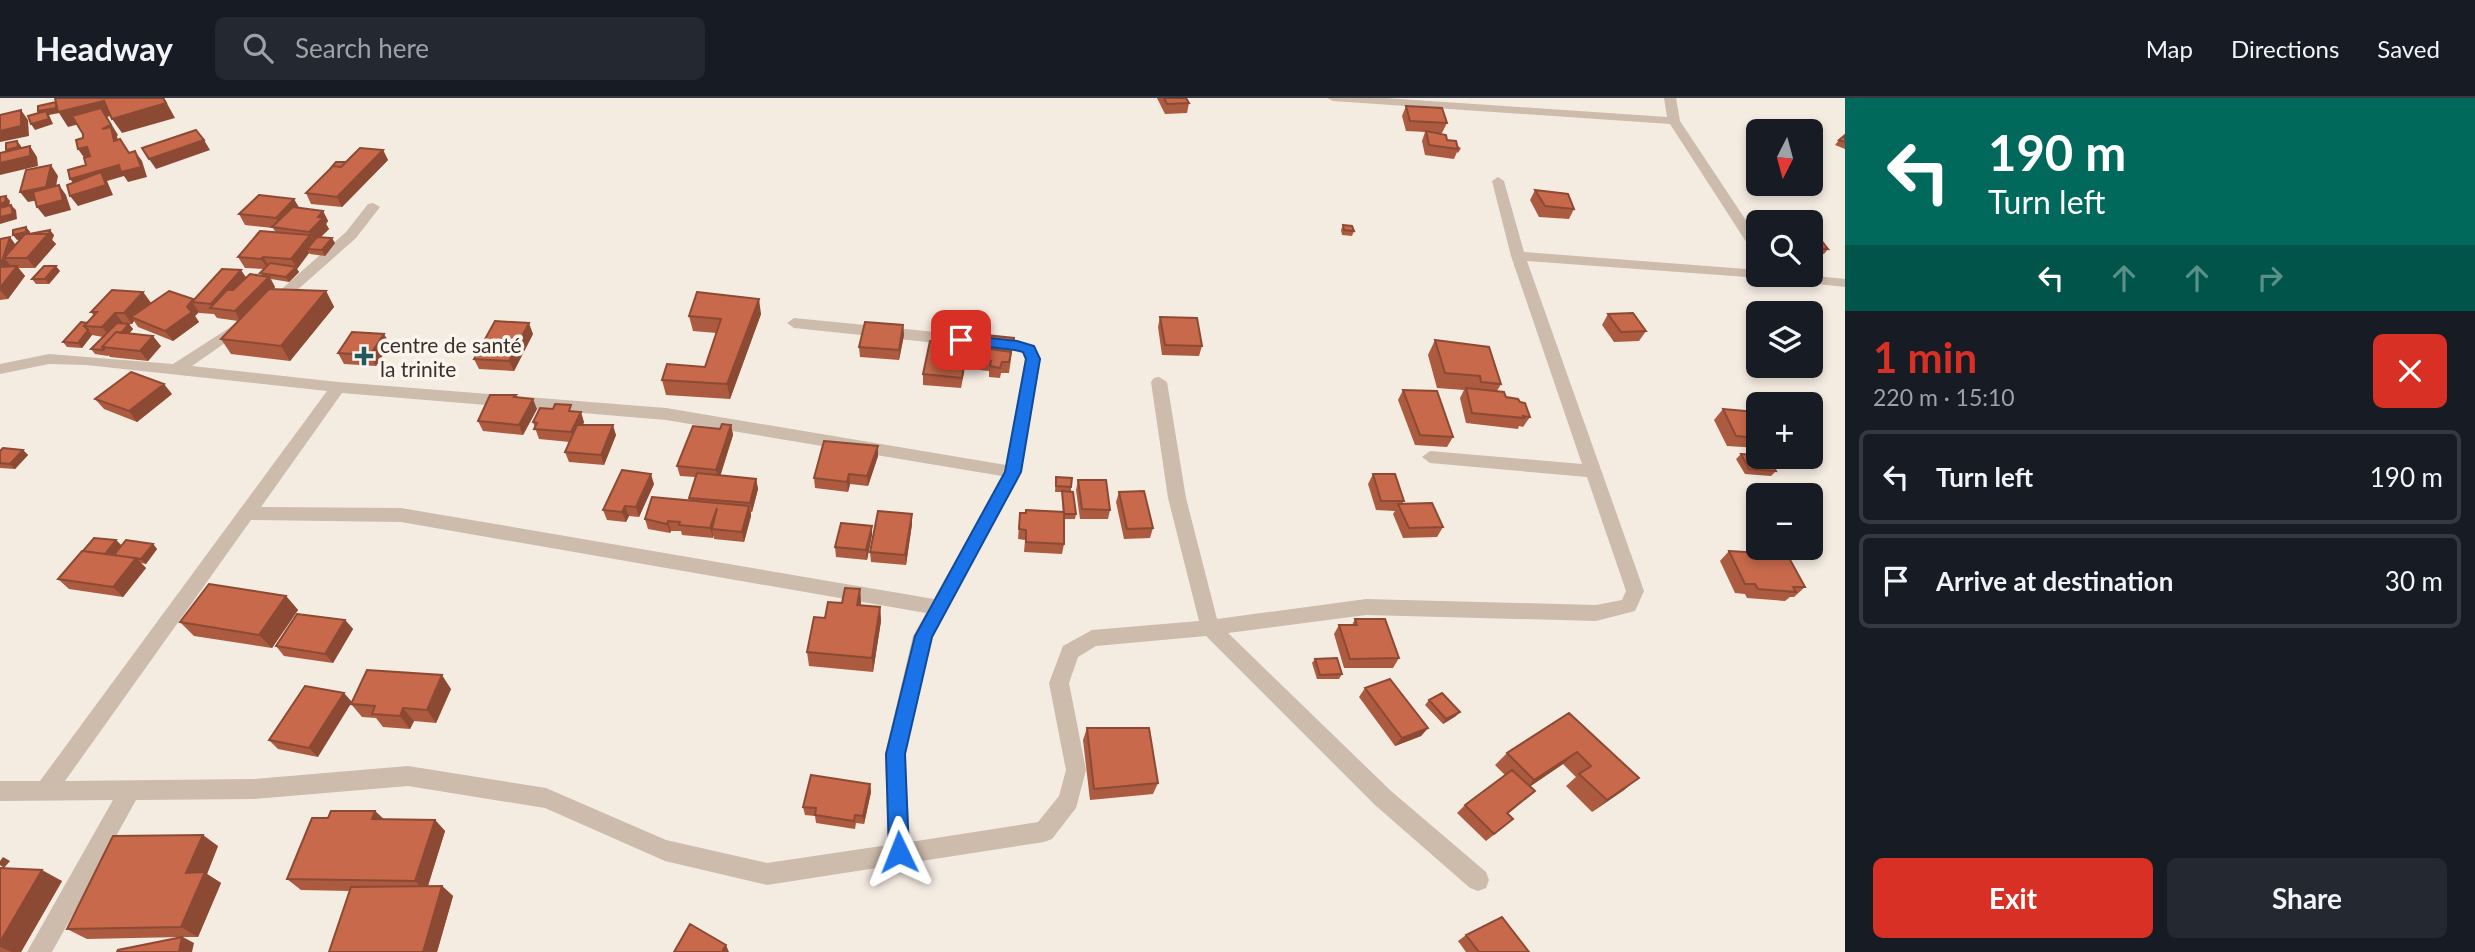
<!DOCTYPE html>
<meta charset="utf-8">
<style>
:root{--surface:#171b24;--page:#242831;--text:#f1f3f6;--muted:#9ea1a6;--line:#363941;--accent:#d93025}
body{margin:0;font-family:Lato,sans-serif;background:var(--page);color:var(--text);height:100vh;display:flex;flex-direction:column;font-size:26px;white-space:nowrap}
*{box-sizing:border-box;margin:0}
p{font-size:23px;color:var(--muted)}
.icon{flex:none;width:38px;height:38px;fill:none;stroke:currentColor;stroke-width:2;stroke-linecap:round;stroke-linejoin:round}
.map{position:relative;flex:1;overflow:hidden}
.sheet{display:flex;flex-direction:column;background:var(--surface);width:630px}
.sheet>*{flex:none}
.top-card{background:#00695c;color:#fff;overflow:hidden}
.needle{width:46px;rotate:186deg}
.fabs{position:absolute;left:1746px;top:21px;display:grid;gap:14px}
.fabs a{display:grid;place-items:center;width:77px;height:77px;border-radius:10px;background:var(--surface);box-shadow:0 4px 10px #0003;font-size:35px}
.pin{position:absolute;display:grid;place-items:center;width:60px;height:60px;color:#fff;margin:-30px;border-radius:14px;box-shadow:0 4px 10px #0006}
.me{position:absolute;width:77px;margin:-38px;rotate:358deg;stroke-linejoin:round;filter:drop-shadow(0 0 5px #0008)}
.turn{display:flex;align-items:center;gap:24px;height:147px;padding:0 28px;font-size:32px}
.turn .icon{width:91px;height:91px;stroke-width:2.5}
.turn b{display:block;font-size:49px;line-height:60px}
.lanes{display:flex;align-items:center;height:66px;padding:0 28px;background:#0003;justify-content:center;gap:35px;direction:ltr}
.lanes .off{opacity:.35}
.round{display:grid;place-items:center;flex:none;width:74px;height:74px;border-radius:10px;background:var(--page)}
.headline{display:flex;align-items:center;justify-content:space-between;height:119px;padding:0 28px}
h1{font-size:42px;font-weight:700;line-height:52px;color:var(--accent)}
.button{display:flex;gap:14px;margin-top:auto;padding:14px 28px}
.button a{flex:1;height:80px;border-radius:10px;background:var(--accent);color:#fff;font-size:28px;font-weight:700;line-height:80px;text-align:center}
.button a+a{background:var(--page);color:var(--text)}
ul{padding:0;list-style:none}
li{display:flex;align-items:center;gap:21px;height:94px;margin:0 14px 10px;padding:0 14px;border:4px solid var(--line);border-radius:10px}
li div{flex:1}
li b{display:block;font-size:26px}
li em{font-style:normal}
header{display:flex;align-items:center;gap:42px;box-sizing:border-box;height:98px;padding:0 35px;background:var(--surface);border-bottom:2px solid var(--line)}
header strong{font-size:33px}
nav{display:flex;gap:38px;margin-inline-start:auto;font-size:24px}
.search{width:490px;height:63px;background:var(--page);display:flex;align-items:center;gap:18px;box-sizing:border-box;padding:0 24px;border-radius:10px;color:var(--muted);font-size:26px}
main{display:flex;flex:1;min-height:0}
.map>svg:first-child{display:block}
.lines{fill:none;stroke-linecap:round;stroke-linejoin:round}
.street{fill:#cdbbac;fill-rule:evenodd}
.wall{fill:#ac5a40}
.shaded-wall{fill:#8c4a34}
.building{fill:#c8694b;stroke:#8c4a34;stroke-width:2}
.route{fill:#1a73e8;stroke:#114b97;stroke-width:2}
.poi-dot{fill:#1f5a5e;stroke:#fbf5ee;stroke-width:2.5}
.labels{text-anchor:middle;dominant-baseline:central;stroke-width:7;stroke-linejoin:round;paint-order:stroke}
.poi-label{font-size:21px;fill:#3b302b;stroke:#fbf5ee;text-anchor:start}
</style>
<header>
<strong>Headway</strong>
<div class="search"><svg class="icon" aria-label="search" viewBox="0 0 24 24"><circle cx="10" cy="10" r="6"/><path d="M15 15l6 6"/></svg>Search here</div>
<nav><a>Map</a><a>Directions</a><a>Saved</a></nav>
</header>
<main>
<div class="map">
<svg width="1845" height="854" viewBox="0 0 1845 854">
<rect width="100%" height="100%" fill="#f4ebe1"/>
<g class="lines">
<path class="street" d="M1327,0H1385L1667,19L1664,0H1676L1680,23L1759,142V157L1752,153L1670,26L1333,3Z
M1498,79L1504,83L1524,154L1759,172V177H1807L1845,181V189L1761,180L1527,163L1644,493L1635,513L1596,523L1366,517L1228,535L1391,693L1486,774L1489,782L1486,790L1478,793L1470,790L1375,707L1206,538L1096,548L1078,559L1069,585L1086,672L1076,710L1052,741L1044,744L767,787L665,763L545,710L408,688L254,701L136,702L52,854H27L113,702L0,703V683H40L327,293L86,267L49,266L0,276V266L49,256L173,266L240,223L245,225L247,228L245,231L192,268L338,284L666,310L1006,367L1025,261L1023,254L794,230L787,225L794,220L1017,242L1034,247L1041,261L1021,374L932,539L905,656L910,744L1038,724L1059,698L1066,672L1049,585L1063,548L1092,532L1199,523L1168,400L1151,284L1154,280L1159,279L1167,284L1186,400L1217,521L1366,501L1596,507L1622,502L1626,493L1587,379L1430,365L1422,359L1430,353L1582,366L1511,158L1492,83ZM342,295L666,322L1002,378L934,501L401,410L261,409ZM251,422L401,424L926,515L913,538L885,656L888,747L767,765L666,742L546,690L408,668L254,681L65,683Z
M373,105L380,109L356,140L277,210H267L265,207L267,204L346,134L368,106Z"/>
</g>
<path class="wall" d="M1157,0H1186L1189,5L1187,15L1165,16Z
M1406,8L1447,25L1442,35H1435L1461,50L1458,55L1457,54L1454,61L1425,57L1422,43L1425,34L1406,33L1402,18Z
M1845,37V51L1835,47L1839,42Z
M383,52L388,62L342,109L311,106L306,95L346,64Z
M1535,92L1574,111L1569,121L1539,119L1530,102Z
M300,110L323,113L328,123L326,126L329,131L320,139L335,145L325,158L310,156L309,155L297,171L299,174L289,184L271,181L275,189L273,191L326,193L334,209L290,263L231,256L221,241L238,223L217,220L214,216L199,215V214L195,218L199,224L173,243L138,229L134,223L132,226L123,225L122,226H129L133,231L129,236L161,248L148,263L110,259L108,257V258L95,256L91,251L103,239L92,237L82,250L67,249L63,244L87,225L94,218L91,214L143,194L151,205L149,207L194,202L246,180L262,177L260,175L264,171L245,170L238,159L276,135L273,130L245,127L239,116Z
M1343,127L1354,133L1352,138L1342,137L1341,132Z
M26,129L30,134V136L54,137L52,142L56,146L35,170H18L25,178L8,201L0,202V141L16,147L20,142H17Z
M1811,137L1828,151L1824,156H1811Z
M60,173L49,186H36L32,181Z
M761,216L730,301L666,297L662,282L705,269L716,235L693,233L689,218Z
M1608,216L1646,233L1639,243L1614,244L1602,227Z
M1160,219L1202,248L1199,258L1162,257L1158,229Z
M903,227L904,237L899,262L860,259L859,249Z
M533,236L514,273L479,271L474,261Z
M976,236L1014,240L1009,275H1001L1000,280L989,279V273L970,271V261Z
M1435,242L1501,286L1497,293L1506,299L1520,304L1530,319L1523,329L1519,328L1518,331L1466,325L1460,300L1464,292L1437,290L1428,257Z
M937,244L968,249L961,290L923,287V276Z
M390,246L376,268L344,266L338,255Z
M1403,292L1453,339L1447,349L1415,347L1398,302Z
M172,296L137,324L104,311L95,301Z
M516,297L517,299L537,311L523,337L483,333L478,323Z
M1723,311L1759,320V350L1727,348L1714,322Z
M573,313L584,324L583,327L616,337L604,367L569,364L565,354L570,344L539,341L533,324Z
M731,327L733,337L720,378L756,381L758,391L752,414H751V418L744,444L714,441L713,437V440L682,437L681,433H671L670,435L648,431L645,421L689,402V400L695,379L680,378L677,368L720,331Z
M878,348V358L868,388L850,386L848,394L815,390L814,380Z
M23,352L28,357L15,371L0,370V353Z
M1741,356L1776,373L1771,378L1745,376L1736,361Z
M1373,376L1404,403L1402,406L1443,429L1437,439L1403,440L1393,416L1395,413L1376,412L1368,386Z
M1056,379L1071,389V394L1076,416L1075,421H1064V446L1062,456L1024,454L1025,442L1018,441L1020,415L1063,414L1062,394H1055Z
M1078,382L1110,412L1108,421H1080L1076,392Z
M654,386L639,419L629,418L626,424L607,422L603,412Z
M1119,394L1153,430L1150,440L1124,441L1116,404Z
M912,426L906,467L871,464L870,454Z
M872,428V437L867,462L836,459L835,449Z
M116,442L121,447L113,457L153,446L157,451L146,466L141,465L146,470L123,499L69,491L58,481Z
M1729,453L1779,459L1805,489L1794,499H1790L1785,503L1747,500L1745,496L1735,495L1720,463Z
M860,491L861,507L880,509L881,523L873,574L809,568L807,554L825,520Z
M286,498L298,512L272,550L194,538L180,524Z
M1355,521L1399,560L1393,570H1344L1334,536L1339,527H1352Z
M345,522L353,531L333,565L284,558L276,548Z
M1315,561L1342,576L1339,581H1317L1312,565Z
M305,588L318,659L278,651L269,642Z
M1365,590L1428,630L1421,638L1395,648L1359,599Z
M451,591L436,625L414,623L410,631L383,629L376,620L362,619L351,606Z
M1429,602L1456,618L1443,626L1425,607Z
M1569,615L1624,692L1592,714L1566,688L1576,679L1563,666L1530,688L1535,693L1508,716L1505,728L1486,743L1457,715L1465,707L1505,677L1495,667L1507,655Z
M1087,630L1158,685L1153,696L1090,702L1083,642Z
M870,686L871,694L864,726L856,725L855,731L816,725L815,718L805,717L803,709Z
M375,713L384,721L435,722L445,733L428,788H442L453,798L437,854H329L350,793L301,792L287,781L328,720Z
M218,748L207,776L221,785L198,839H183L194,845L181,839L87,841L67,831Z
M0,770L62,783L21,854H0Z
M1466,837L1529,854H1466L1458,843Z"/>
<path class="shaded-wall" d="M164,0L175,20L122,35L112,21Z
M104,3L113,17L107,19L118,37L117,38L120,53L109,41L106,19L68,29L59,15L49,17L53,26L35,32L31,26L42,19L38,13L56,10Z
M21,12L28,22L29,38L0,44V33Z
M204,42L210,52L156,71L149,61Z
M17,43L21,48V54L10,57L6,52Z
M30,48L37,59L38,68L0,77V65Z
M87,49L94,59L85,61L78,51Z
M383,52L388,62L342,109L337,99Z
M135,53L142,63L147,79L128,84L124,78L107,83L113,97L78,108L70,98L78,91L70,81Z
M51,67L58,78L54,99L28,104L20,94Z
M59,87L66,97L71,112L45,119L37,109Z
M6,98L10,103L9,110L0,112V106Z
M294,101L300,111L281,130L276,120Z
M11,107L16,112L17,121L0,126V119Z
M323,113L328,123L326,126L329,131L315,145L309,134Z
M26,129L30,134V139L17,142L13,137Z
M50,132L54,137L52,142L56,146L35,170L27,160Z
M310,137L316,147L307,151L309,155L297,171L299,174L289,184L286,179L296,169L291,161Z
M10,139L18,150L4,160L12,169L0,175V163Z
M332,140L335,145L325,158L322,152Z
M263,159L270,169L268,171L261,161Z
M17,168L25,178L8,201L0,192V190Z
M56,168L60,173L49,186L45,181Z
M241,172L248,182L214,210L211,206Z
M269,179L275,189L241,224L235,213Z
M326,193L334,209L290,263L281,248Z
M143,194L151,205L136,221L131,219L134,223L132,226L124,215Z
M193,201L196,205L192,204L199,214L195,218L199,224L173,243L165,233L187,209Z
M759,201L761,216L730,301L727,286Z
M115,215L123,225L110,239L102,229Z
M529,225L533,236L514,273L509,263Z
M129,226L133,231L115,250L107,249Z
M903,227L904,237L899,262V252Z
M88,232L92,237L82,250L78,245Z
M384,236L390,246L376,268L370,257Z
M153,238L161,248L148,263L140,253Z
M969,239L968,249L961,290L962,280Z
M164,286L172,296L137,324L129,313Z
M533,301L537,311L523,337L519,327Z
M581,314L584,324L575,344L571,334Z
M613,327L616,337L604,367L601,357Z
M731,327L733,337L719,382L716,372Z
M878,348V358L868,388L867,378Z
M23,352L28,357L15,371L10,366Z
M651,376L654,386L639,419L636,409Z
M849,376L850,386L848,394L847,384Z
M756,381L758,391L752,414L750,405Z
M625,408L629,418L626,424L622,414Z
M749,408L751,418L744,444L742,434Z
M717,410L712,431L713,437V440L710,430Z
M912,416V426L906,467L905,457Z
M668,423L671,433L670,435L667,426Z
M872,428V437L867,462L866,452Z
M116,442L121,447L109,463L104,458Z
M153,446L157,451L146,466L141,461Z
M136,460L146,470L123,499L113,489Z
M860,491L861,505L858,521L857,507Z
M286,498L298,512L272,550L259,537Z
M880,509L881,523L873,574L872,560Z
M345,522L353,531L333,565L325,556Z
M442,577L451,591L436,625L427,612Z
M344,595L352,604L318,659L309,650Z
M403,610L414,623L410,631L400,618Z
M1460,614L1456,618L1443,626L1446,621Z
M1428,630L1421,638L1395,648L1402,640Z
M1577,654L1563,666L1522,694L1534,682Z
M1639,680L1624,692L1592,714L1607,702Z
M870,686L871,694L864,726L863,718Z
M375,713L387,725L372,721Z
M435,722L445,733L426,794L415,783Z
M203,737L218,748L207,776L221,785L198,839L181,829L186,775Z
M3,759L10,763L4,770L0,767V763Z
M42,772L62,783L21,854H12L0,849V844Z
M442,788L453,798L437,854H423Z
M182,839L194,845L192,854H179Z
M726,847L729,854H724L723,852Z"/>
<path class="building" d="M55,0H163L166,5L112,21L104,3L58,14Z
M1164,0H1186L1189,5L1167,6Z
M56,4V10L38,13V8Z
M1406,8L1442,10L1447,25L1410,23Z
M101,10L111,27L102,31L111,29L114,43L120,41L129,55L135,53L141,69L121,74L119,67L70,81L68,72L86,67L84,60L90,58L87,49L78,51L76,42L83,40V36L72,18Z
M21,12V28L0,33V17Z
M46,13L49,21L31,26L28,18Z
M196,32L204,42L149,61L142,50Z
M1426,33L1446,37L1447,42L1456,43L1458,51L1429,47Z
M1845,37V44L1839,42Z
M17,43L18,49L6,52V45Z
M30,48V58L0,65V55Z
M360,50L383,52L337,99L306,95L333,68L341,69Z
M336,64H346L341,69L333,68L330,71Z
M51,67L46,89L20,94L26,72Z
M101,74L106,87L70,98L67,87Z
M59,87L63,102L37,109L33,94Z
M1535,92L1568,96L1574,111L1545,108Z
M259,97L294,101L276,120L239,116Z
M6,98L5,104L0,106V99Z
M11,107L13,116L0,119V110Z
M293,109L323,113L318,119L323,120L309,134L272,129Z
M1343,127L1352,128L1354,133L1344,132Z
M26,129V134L13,137V132Z
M50,132L49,137L48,136H29Z
M260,133L310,137L291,161L263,159L261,161L238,159Z
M25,136H48L27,160H4Z
M1811,137H1817L1828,151L1811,150Z
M10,139L2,163H0V141Z
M317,139L332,140L322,152L307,151Z
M270,165L296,169L286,179L260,175Z
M17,168L0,190V169Z
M44,168H56L45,181H32Z
M222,171L241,172L211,206L192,204Z
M250,176L269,179L235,213L210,210L227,192H233Z
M269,191L326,193L281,248L221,241Z
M112,192L143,194L124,215H115L102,229L84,228L97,214H91Z
M169,193L193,201L187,209L192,214L165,233L131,219Z
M697,194L759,201L727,286L662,282L667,266L705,269L721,221L689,218Z
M1776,213L1801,215H1778Z
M1633,215L1646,233L1621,234L1608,216Z
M1160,219L1197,220L1202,248L1165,247Z
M495,223L529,225L509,263L474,261Z
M81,224L87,225L84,228L88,232L78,245L63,244Z
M865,224L903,227L899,252L859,249Z
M117,225L129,226L121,235L116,234L102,249L104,251L103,252L91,251Z
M116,234L153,238L140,253L102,249Z
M352,234L384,236L370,257L338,255Z
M976,236L1014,240L1013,250L991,247L990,251L1011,254L1009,264H1002L1000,270L990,268L991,263L970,261Z
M952,237L969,239L962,280L923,276L930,243L937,244L938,240L951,241Z
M1435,242L1489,249L1501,286L1481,284L1480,278L1445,275Z
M131,274L164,286L129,313L95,301Z
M1466,290L1504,294L1506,299L1518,301L1520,304L1525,305L1530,319L1523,318L1524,320L1472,315Z
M1403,292L1437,293L1453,339L1420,337Z
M490,297H516L514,299L533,301L519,327L478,323Z
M555,306L571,307L569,313L581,314L571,334L534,331L537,325L533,324L540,310L553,311Z
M1723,311L1756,314L1759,320V340L1736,338Z
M722,326L731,327L716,372L677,368L693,328L720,331Z
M577,327H613L601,357L565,354Z
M824,343L878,348L867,378L849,376L847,384L814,380Z
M3,350L23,352L10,366L0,365V353Z
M1741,356L1759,357V359H1768L1776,373L1749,371Z
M622,372L651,376L636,409L625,408L622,414L603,412Z
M697,375L756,381L750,405L689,400Z
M1373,376H1395L1404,403H1381Z
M1056,379L1072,380L1071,389L1056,388Z
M1078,382H1106L1110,412L1082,411Z
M1062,393L1073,394L1076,416H1064Z
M1144,393L1153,430L1127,431L1119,394Z
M652,399L749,408L742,434L712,431L717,410L710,430L679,427L680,424L668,423L667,426L645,421Z
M1432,405L1443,429L1409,430L1398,406Z
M1026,412L1064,414V446L1026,444V432L1019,431L1020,415H1026Z
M878,413L912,416L905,457L870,454Z
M841,425L872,428L866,452L835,449Z
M94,440L116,442L105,456L83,453Z
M126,442L153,446L141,461L114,457Z
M82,453L136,460L113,489L58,481Z
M1729,453L1777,456L1779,459L1789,460L1805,489H1793L1796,494L1758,491L1755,486H1745Z
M209,486L286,498L259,537L180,524Z
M845,490L860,491L857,507L880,509L872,560L807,554L814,519L825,520L828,504L842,505Z
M297,516L345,522L325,556L276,548Z
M1355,521H1385L1399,560L1350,561L1339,527H1357Z
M1337,560L1342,576L1320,577L1315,561Z
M367,572L442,577L427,612L403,610L400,618L372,616L375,608L351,606Z
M1390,581L1428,630L1402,640L1365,590Z
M305,588L344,595L309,650L269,642Z
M1442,595L1460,614L1446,621L1429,602Z
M1569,615L1639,680L1607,702L1579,676L1591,668L1577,654L1534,682L1507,655Z
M1087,630H1149L1158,685L1094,691Z
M1512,672L1535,693L1507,715L1513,721L1494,736L1465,707Z
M811,677L870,686L863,718L855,717L854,723L815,717L816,710L803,709Z
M331,713H375L372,721L435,722L415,783L287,781L312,720H328Z
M203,737L186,775L205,774L181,829L67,831L113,738Z
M0,770L42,772L0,844Z
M442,788L423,854H329L351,789Z
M1502,819L1529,854H1479L1466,837Z
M690,826L726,847L723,852L727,854H674Z
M182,839L179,854H117L118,852Z"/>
<path class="route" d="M961,237L1017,243L1034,248L1040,261L1021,374L932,539L905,656L909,754L906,761L899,764L892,761L889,754L886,656L915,538L1005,374L1026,261L1023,254L1015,252L956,245V238Z"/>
<path class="poi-dot" d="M360.5 247.5h7v7h7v7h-7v7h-7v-7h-7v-7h7z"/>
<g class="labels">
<g class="poi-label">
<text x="380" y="246">centre de santé<tspan x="380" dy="24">la trinite</tspan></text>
</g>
</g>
</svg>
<div class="fabs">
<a><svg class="needle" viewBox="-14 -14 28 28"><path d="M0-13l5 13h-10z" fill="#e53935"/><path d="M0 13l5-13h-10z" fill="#9ea1a6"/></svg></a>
<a><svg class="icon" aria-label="search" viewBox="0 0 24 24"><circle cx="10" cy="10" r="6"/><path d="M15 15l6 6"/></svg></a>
<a><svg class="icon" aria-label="layers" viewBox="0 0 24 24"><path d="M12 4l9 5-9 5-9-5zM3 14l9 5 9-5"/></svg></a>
<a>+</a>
<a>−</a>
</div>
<div class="pin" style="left:961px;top:242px;background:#d93025"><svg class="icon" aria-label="arrive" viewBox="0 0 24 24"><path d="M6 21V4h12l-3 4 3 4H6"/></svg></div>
<svg class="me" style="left:899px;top:754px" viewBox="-20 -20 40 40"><path d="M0-17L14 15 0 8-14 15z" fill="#1a73e8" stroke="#fff" stroke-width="4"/></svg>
</div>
<section class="sheet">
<div class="top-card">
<div class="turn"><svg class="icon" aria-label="left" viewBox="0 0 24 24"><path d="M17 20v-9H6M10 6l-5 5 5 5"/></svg><div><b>190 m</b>Turn left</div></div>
<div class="lanes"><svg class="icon" aria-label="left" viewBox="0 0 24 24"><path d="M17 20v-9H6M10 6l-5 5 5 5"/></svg><svg class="icon off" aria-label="ahead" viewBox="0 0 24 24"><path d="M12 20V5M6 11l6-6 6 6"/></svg><svg class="icon off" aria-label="ahead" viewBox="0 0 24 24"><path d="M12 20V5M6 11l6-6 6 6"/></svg><svg class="icon off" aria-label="right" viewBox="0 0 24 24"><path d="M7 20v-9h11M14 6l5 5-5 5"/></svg></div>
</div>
<div class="headline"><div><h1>1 min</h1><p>220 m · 15:10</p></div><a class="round" style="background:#d93025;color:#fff"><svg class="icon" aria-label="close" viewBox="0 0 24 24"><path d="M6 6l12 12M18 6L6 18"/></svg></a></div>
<ul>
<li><svg class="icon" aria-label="left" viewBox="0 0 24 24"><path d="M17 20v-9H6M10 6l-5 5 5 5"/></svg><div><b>Turn left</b></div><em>190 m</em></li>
<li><svg class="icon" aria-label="arrive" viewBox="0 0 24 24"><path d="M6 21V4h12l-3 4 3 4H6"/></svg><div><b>Arrive at destination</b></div><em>30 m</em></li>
</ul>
<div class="button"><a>Exit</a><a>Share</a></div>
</section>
</main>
